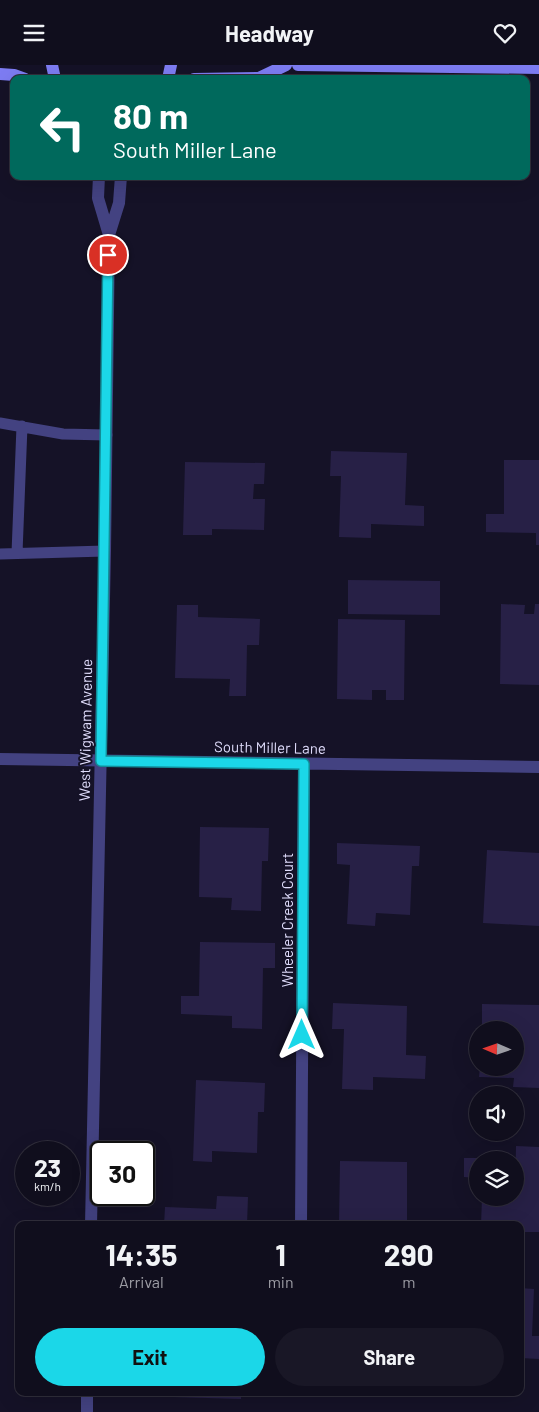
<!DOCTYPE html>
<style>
:root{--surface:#100e1d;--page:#191726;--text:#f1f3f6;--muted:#9c9ca4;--line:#302e3b;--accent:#1bd7e8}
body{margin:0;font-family:Barlow,sans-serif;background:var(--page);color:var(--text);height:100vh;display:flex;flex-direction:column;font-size:19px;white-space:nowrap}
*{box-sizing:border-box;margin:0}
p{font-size:16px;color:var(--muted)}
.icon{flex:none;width:28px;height:28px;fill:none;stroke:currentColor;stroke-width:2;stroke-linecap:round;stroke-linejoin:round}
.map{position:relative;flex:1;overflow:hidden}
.side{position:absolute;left:15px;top:1156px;width:509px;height:175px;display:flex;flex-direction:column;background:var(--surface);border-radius:10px;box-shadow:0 5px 20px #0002,0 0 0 1px var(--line)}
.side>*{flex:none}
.hud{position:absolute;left:10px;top:10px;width:520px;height:105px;border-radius:10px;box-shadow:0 5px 20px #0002,0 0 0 1px var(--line);background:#00695c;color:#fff;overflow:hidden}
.needle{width:32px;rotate:272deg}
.tools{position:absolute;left:469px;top:956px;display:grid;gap:10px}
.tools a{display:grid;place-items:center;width:55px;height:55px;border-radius:50%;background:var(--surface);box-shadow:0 5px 20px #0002,0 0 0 1px var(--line);font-size:25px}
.speed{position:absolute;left:15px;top:1076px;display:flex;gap:10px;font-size:25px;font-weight:700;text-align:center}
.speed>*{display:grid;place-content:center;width:65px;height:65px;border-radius:50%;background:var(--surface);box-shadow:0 5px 20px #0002,0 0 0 1px var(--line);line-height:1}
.speed small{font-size:12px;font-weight:400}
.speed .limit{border:2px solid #111;border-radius:8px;background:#fff;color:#111}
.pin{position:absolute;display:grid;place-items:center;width:42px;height:42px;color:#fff;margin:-21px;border:2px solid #fff;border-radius:50%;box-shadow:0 1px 5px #0007}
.me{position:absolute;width:55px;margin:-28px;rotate:0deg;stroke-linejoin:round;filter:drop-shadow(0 0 4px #0008)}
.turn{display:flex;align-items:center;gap:18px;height:105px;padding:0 20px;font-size:22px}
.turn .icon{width:65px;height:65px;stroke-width:2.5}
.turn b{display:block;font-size:35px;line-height:42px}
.eta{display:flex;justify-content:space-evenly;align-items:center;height:85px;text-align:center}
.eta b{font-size:30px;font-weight:700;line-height:35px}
.button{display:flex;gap:10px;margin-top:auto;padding:10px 20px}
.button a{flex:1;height:58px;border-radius:30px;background:var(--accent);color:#111;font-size:20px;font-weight:700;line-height:58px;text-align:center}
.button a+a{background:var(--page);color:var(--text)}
header{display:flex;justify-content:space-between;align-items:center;height:65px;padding:0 20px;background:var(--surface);font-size:22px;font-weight:700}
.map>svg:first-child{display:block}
.building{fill:#272046}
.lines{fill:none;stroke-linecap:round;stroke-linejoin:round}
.service{stroke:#434281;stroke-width:11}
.minor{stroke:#434281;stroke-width:12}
.tertiary{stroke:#434281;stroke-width:12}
.secondary{stroke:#7d7cf2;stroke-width:12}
.route-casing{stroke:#128c97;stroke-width:12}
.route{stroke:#1bd7e8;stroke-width:9}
.labels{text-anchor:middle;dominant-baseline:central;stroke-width:4;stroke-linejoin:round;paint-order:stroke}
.street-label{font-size:15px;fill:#dfdcfb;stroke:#151227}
</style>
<header><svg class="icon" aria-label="menu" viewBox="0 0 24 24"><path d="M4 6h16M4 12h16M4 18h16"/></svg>Headway<svg class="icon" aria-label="heart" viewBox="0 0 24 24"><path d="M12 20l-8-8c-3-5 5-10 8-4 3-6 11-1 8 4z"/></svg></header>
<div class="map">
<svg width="539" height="1347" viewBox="0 0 539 1347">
<rect width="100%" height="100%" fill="#151227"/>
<path class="building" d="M331,386L407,388L405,440L424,441V461L371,459V473L339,472L341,411H330Z
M504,395H539V480H536V468L486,467V449H504Z
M185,397L265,398L264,419H254L253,434H265L264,465L212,464V470H183Z
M348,515L440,516V550L348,549Z
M501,539L525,540L524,549H534L535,539H539V620L500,619Z
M177,540H198V552L260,554L259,580H247L246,631H229L230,614L175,613Z
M338,554L405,555L404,635H386V625H372V635L337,634Z
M200,762L269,763L268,796H262L261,846L231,845L232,833L199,832Z
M337,778L420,781L419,801H412L410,850L376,848L375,861L347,859L350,800L337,799Z
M487,785L539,788V861L483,858Z
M200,877L275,878V903H263L262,964L232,963V951L181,949V931H199Z
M333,938L407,941L406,990L426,991L425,1014L373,1012V1025L342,1024L344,964H332Z
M482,939L539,940V1023L513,1022L514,1013L479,1012L480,1002H515V965H482Z
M196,1015L265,1018L264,1047H258L257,1088L212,1086V1097L193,1096Z
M516,1081L539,1082V1167H520V1160H481L482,1132H515Z
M464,1093H481V1095H478V1113L464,1112Z
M340,1096L407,1097V1160H339Z
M217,1131L248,1132L247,1160H164L165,1142L216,1144Z
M520,1223L534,1224L532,1271H539V1294L520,1293Z
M173,1328H241V1334L173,1332Z
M346,1328H365V1331H346Z"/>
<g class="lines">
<path class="service" d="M0,358L63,369L107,370
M17,488L22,361
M0,489L105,486"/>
<path class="minor" d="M0,694L539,702
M301,1160L304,699"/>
<path class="tertiary" d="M109,170L119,138L121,111
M91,1160L105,486L109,170L98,133L99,111
M87,1347V1328"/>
<path class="secondary" d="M52,0L55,14
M298,0L539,3
M0,9L14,10L25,14
M168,14L171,0
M194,14L259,13L286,0"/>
</g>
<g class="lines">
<g class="route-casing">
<path id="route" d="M108,190L101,696L304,699L302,970"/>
</g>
<use href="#route" class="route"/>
</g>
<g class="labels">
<g class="street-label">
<text transform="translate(85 665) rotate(-89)">West Wigwam Avenue</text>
<text transform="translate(270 682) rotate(1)">South Miller Lane</text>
<text transform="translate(287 855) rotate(-90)">Wheeler Creek Court</text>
</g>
</g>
</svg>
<div class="tools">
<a><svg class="needle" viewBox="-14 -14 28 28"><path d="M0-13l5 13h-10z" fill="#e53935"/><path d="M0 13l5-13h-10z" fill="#9c9ca4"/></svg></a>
<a><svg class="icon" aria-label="sound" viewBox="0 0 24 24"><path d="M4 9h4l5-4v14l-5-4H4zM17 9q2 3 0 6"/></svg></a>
<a><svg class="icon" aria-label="layers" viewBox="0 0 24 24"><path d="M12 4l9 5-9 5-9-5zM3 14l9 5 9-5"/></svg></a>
</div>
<div class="speed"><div>23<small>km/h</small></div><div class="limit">30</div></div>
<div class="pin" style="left:108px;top:190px;background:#d93025"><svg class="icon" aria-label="arrive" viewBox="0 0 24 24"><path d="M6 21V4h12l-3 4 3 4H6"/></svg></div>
<svg class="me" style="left:302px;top:970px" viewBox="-20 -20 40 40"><path d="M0-17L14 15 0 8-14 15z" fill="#1bd7e8" stroke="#fff" stroke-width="4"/></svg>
<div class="hud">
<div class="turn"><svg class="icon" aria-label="left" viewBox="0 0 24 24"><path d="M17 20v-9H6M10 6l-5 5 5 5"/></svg><div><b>80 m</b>South Miller Lane</div></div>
</div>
<section class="side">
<div class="eta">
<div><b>14:35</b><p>Arrival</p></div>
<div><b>1</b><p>min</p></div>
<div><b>290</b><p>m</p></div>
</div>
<div class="button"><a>Exit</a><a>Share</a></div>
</section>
</div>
